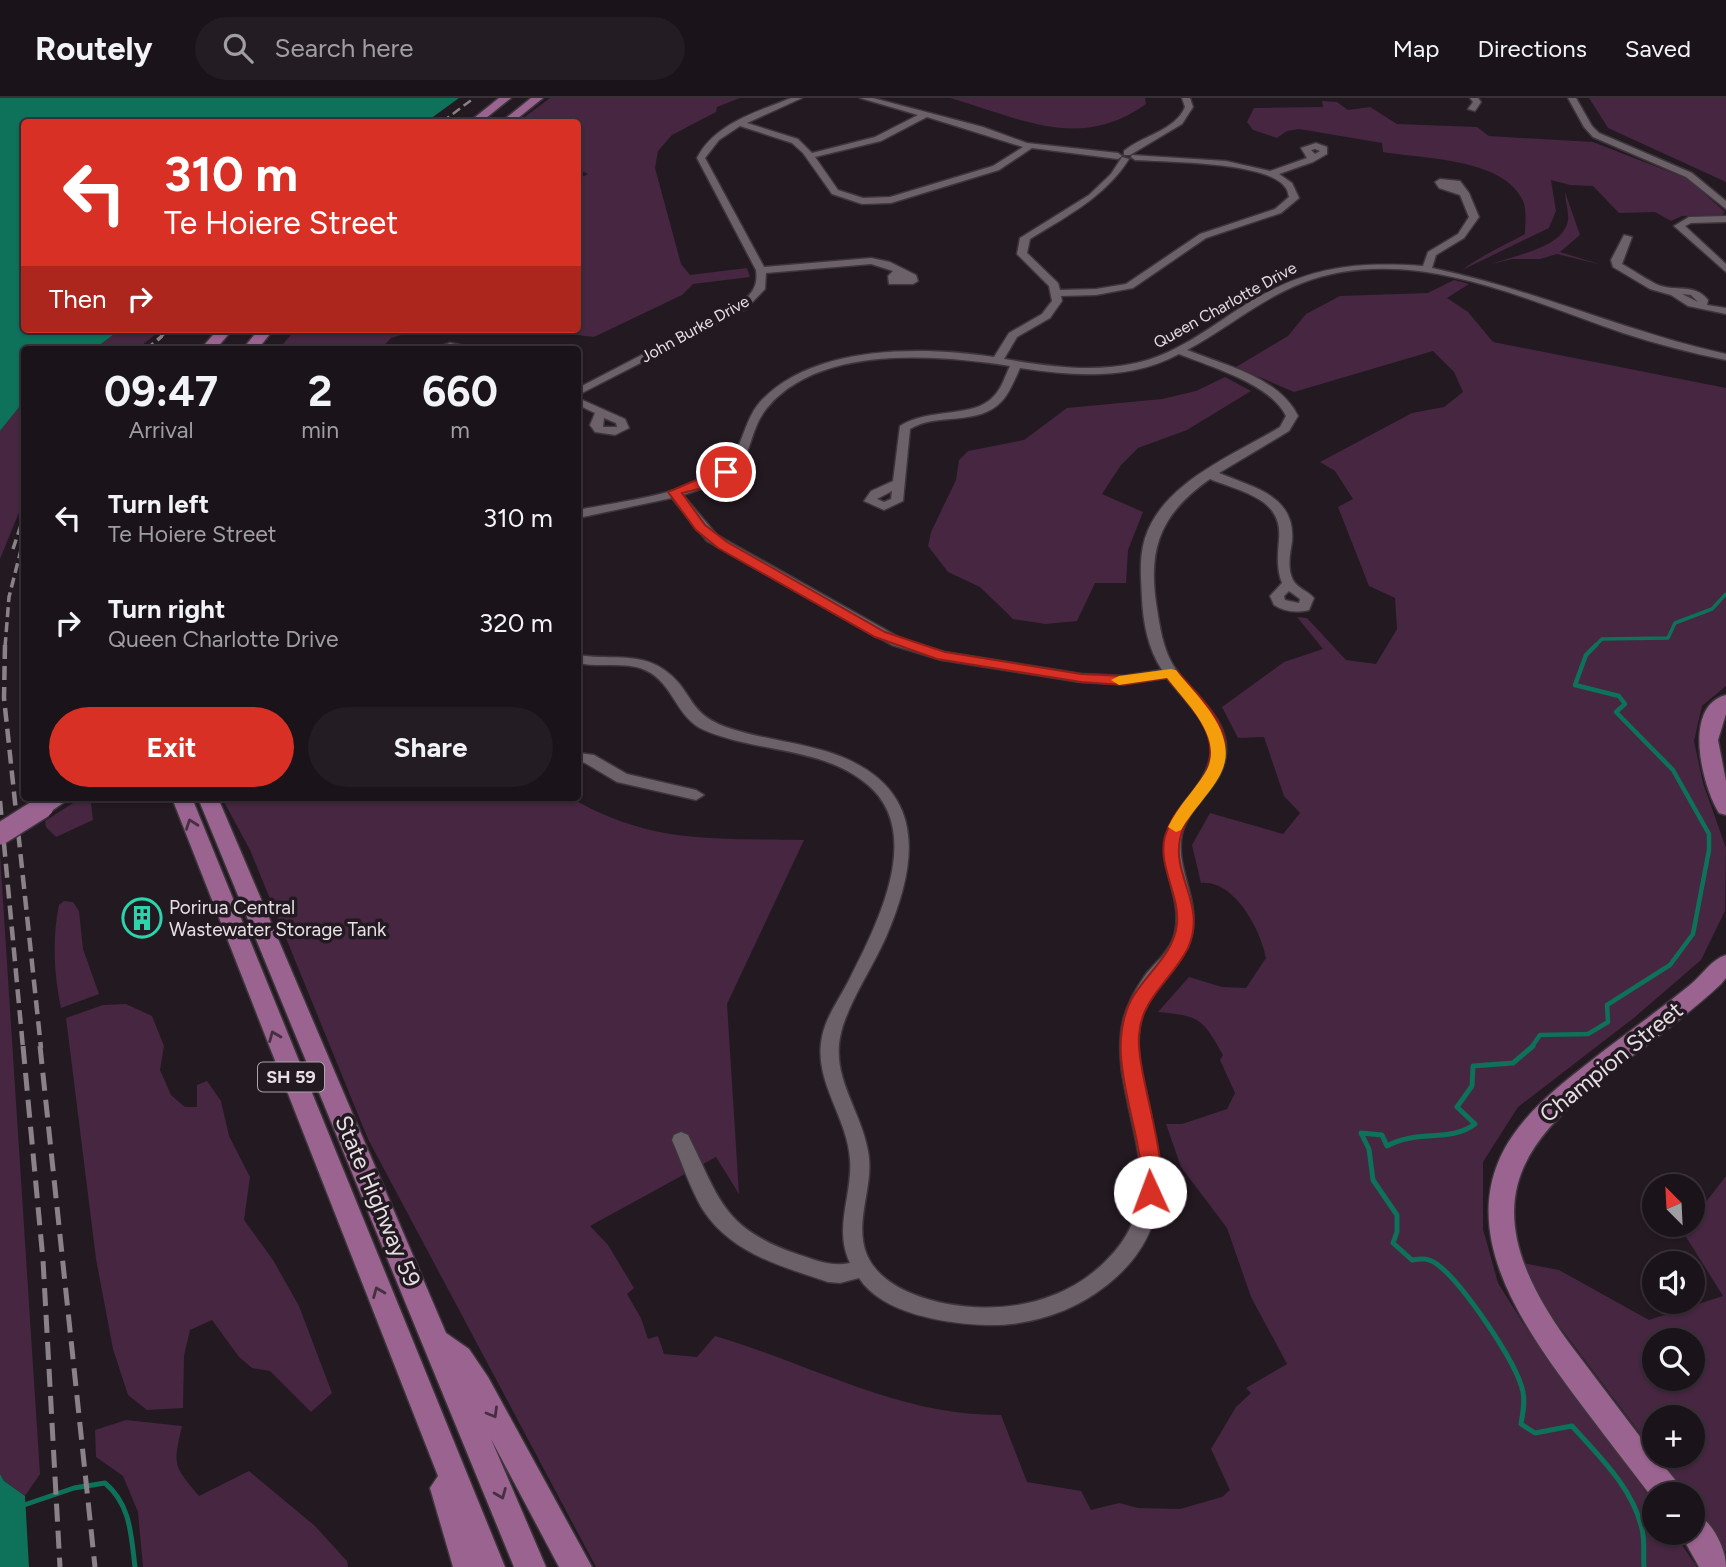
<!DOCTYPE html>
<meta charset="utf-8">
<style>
:root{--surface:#1a1319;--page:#231c22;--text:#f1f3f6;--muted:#9f9ea2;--line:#383238;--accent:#d93025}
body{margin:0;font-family:Figtree,sans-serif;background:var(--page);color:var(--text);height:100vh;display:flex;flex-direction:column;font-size:26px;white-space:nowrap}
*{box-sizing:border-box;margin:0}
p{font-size:23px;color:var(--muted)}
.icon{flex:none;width:38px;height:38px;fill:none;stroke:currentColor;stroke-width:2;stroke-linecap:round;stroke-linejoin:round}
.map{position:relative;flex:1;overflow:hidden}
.panel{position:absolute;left:21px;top:248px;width:560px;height:455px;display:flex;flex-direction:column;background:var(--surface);border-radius:7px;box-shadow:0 2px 5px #0004,0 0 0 2px var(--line)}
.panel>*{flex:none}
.banner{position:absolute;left:21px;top:21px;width:560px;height:214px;border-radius:7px;box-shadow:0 2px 5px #0004,0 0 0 2px var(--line);background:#d93025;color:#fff;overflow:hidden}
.needle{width:46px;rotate:336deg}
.tools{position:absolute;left:1642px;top:1076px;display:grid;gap:14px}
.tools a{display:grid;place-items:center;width:63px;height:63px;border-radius:50%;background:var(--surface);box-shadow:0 2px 5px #0004,0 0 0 2px var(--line);font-size:35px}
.pin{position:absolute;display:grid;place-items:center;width:60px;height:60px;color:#fff;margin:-30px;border:4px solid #fff;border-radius:50%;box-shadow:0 2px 7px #0007}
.me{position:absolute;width:77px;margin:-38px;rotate:358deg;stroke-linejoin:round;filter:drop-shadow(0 0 5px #0008)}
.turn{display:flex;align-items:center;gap:24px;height:147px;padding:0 28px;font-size:32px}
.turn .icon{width:91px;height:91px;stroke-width:2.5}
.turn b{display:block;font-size:49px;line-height:60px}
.then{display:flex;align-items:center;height:66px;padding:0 28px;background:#0003;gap:14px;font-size:26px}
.eta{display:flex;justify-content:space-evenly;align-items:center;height:119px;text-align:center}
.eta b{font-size:42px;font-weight:700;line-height:49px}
.button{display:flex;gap:14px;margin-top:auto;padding:14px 28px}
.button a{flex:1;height:80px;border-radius:42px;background:var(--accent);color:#fff;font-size:28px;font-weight:700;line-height:80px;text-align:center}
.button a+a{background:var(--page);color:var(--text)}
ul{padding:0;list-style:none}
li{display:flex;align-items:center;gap:21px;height:105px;padding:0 28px}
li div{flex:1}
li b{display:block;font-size:26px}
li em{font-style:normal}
header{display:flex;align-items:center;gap:42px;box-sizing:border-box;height:98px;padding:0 35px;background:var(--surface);border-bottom:2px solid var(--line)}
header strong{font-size:33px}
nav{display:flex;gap:38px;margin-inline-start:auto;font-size:24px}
.search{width:490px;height:63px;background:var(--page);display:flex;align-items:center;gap:18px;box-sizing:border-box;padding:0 24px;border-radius:38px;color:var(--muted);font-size:26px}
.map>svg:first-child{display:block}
.green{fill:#462640;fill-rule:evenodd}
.water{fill:#0e7159}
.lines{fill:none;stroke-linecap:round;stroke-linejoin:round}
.stream-far2{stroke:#0e7159;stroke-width:3.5}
.stream-far1{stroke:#0e7159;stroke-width:4.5}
.stream{stroke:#0e7159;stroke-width:5}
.minor-casing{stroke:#3c353a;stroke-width:3}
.major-casing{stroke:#3c353a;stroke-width:3}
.minor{fill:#6c6069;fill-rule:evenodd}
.major{fill:#9a6390;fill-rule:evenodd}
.rail-far3{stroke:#8b8289;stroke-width:2.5;stroke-dasharray:9 4.5;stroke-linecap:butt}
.rail-far2{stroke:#8b8289;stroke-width:3.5;stroke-dasharray:10 5;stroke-linecap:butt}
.rail-far1{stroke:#8b8289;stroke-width:4.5;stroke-dasharray:14 7;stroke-linecap:butt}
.rail{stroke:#8b8289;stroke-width:5;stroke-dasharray:18 9;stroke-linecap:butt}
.major-bridge-casing{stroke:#3c353a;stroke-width:24;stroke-linecap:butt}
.major-bridge{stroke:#9a6390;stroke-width:21}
.oneway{stroke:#472f42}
.route{fill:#d93025;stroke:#8d1f18;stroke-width:2}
.slow{fill:#f59e0b}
.labels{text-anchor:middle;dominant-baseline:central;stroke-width:7;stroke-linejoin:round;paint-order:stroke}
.far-street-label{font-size:16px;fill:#e6dfe4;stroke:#231921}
.shield{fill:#231921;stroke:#aca4aa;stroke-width:2}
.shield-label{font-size:18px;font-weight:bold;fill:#e6dfe4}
.poi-label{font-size:19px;fill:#e6dfe4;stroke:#231921;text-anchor:start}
.near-street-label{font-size:23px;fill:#e6dfe4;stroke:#231921}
</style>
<header>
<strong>Routely</strong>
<div class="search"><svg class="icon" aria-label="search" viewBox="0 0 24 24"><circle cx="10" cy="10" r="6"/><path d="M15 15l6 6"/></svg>Search here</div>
<nav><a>Map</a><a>Directions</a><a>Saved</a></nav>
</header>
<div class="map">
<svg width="1726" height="1469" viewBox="0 0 1726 1469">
<rect width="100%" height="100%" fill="#231921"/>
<path class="green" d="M550,0H740L717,9L716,14L672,37L658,53L655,70L681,166L690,177L747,170L750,179L693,186L682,197L594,239L529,231H578V81L588,76L578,71V24H554L549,20L518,24Z
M950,0H1145L1146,6C1079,54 1020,20 950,0Z
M1589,0H1726V84L1608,30Z
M1322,3L1337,4L1348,12L1370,9L1397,26L1477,29L1489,38L1593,44L1688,81L1725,114L1722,117L1682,118L1671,123L1655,114L1619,115L1593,88L1570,87L1551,82L1556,113L1549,130L1462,172C1482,157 1503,148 1525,136C1525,126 1527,112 1523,103C1504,60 1424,61 1383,54L1382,45L1299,31L1287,33L1277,40L1253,32L1247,24L1254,10L1323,9Z
M1565,94L1580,137L1560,154L1602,167L1557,156L1540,161H1512L1492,166C1514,157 1564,150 1568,122C1569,113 1565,103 1565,94Z
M1454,182L1469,186L1447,200L1468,214L1493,244L1726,290V588L1702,608L1694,643L1703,685L1726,750L1725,813L1701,862L1635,919L1518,1009L1483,1064V1131L1498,1185L1530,1236L1654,1405V1435H1674L1697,1469H596L368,1041L250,752L222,700H571C653,747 714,740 804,742L727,906L739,1096L716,1059L590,1128L608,1147L634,1190L627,1196L641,1220L648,1241L658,1238L664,1256L697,1259L715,1238C811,1266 899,1318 1001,1317L1027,1384L1081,1393L1091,1412L1119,1405L1138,1410L1180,1411L1222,1399L1230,1392L1211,1351L1236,1309L1251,1295L1246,1290L1287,1266L1251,1199L1227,1130L1181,1069L1166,1026H1182L1227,1011L1235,995L1220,962L1223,957C1202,920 1200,918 1158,914L1189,879L1222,889L1246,890L1266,860C1261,833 1235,782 1201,785L1192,747L1210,715L1283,736L1300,715L1284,698L1264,639L1238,640L1222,609L1284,564L1323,551L1297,519L1307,520L1346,562L1376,566L1397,531L1395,500L1369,488L1338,409L1353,401L1335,373L1320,364L1412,315L1444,309L1463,294L1454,274L1433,253L1294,294L1236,269L1288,238L1306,216L1340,198L1428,195Z
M121,231H162L136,252H93Z
M296,231H422L391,240L380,252H278Z
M1225,279L1251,293L1187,332L1138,350L1121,367L1102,396L1143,414L1128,452L1126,485H1095L1077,523L1046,526L1013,521L980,489L948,474L928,448L931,434L956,382L959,362L968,353L1024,342L1067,310L1162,301L1196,293Z
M24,303V402L0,461V333Z
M81,700H97L91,705L93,722L56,739L46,729L45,723Z
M0,756L40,1376L25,1398L4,1383L0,1376Z
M64,803L73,804L79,813L83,851L99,896L61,910C54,877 52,840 59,807Z
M126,906L152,918L164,948L160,972L171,997L185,1009H197V987L207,983L221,1003L229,1038L250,1079L244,1122L273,1162L299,1208L332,1295L311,1314L270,1273L252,1270L239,1259L212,1222L190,1232L184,1258L183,1310L147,1312L128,1297L113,1251L96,1161L66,920L103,907Z
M1726,1078V1454L1692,1405V1396H1686L1656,1358H1692V1320H1654V1354L1541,1204L1523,1165L1559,1172L1649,1222L1723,1198L1683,1134L1692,1127V1122ZM1654,1242H1692V1281H1654Z
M126,1322L182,1328C173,1368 173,1367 199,1398L249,1373L315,1428L347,1463L348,1469H143L138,1414L123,1378L96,1359L95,1332Z"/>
<path class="water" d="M0,0H459L426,24H24V231H121L93,252H24V303L0,333Z
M0,1376L4,1383L25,1398L29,1469H0Z"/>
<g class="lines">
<path class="stream-far2" d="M1594,549L1602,541L1668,540L1675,525L1712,511L1726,496"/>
<path class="stream-far1" d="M1531,950L1540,937L1588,936L1608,924L1607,907L1670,867L1693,836L1709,752V736L1673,672L1616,614L1625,606L1619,598L1575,587L1586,557L1596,547"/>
<path class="stream" d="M1533,948L1513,965L1473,968L1472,988L1457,1009L1475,1026C1450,1045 1417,1031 1387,1048L1382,1037L1361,1035L1369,1051L1373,1082L1397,1117V1134L1393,1145L1412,1162C1422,1160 1429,1160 1438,1167C1462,1185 1517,1264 1523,1294C1525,1306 1523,1314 1521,1326L1535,1335L1572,1328C1599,1358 1633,1390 1642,1431C1645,1443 1643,1457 1644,1469
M21,1408L74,1390L105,1385C131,1407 131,1437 135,1469"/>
<g class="minor-casing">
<path id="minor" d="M791,0H802L747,25L798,41L812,55L875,39L918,17L860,0H873L983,29L1027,45L1118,55L1122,58L1118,61L1032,50L999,72L891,105L862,106L832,96L803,55L792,45L740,28L719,42L705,60L764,169L871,160L890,164L916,177L918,183L913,186H889L888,178L893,173L871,166L766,175L765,191L746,211L578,297V290L732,210C748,201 759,191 756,172L697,60C715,25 757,14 791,0ZM927,19L1023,49L993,68L890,99L863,100L838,92L815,59L881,43Z
M1182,0H1190L1193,9L1182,26L1130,57H1124V53C1143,37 1175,33 1185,9Z
M1470,0H1478L1481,4L1475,13L1468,11L1473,4Z
M1568,0H1576L1592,28L1599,35L1692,75L1726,103V111L1686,79L1593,39L1584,29Z
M1316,45L1327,49V56L1313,64L1279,76L1292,85L1299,100L1281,115L1206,140L1133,190L1096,197L1061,198L1062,203L1050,220L1017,239L1004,261C1048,268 1092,275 1136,265C1174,257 1208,231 1240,210C1303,170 1349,163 1423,168L1428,154L1458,136L1469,119L1460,97L1439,90L1435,84L1440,81L1460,83L1469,95L1479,119L1464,140L1436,157L1432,170C1533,191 1626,234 1726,256V262C1691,255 1657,246 1623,235C1523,201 1409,144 1302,185C1261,201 1226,231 1187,252C1224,267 1279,279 1298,318L1289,333L1219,375C1254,390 1296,397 1292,444C1290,455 1287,471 1293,482C1297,490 1308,493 1314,500L1309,512C1296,515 1285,514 1274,507L1270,498L1282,485C1276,470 1278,456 1279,441C1283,400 1241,394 1210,381C1160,416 1147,451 1157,511C1160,530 1163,550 1173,567C1190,595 1229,618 1226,655C1224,689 1189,705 1182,736C1175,767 1197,797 1193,829C1189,865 1151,884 1142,919C1135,943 1140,970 1146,994C1162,1070 1176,1132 1107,1187C1073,1214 1030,1228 987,1227C947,1226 882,1216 859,1180L840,1185L828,1184C781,1168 732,1156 703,1112C690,1091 682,1064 672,1042L674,1037L681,1034L688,1037C720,1101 722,1130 797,1156C815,1162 831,1169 850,1165C833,1130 853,1096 850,1061C847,1018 813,983 822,939C826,918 840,900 849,882C876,828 925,736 868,687C822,648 756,655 704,632C676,620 673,584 645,572C625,563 599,570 578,565V557C605,562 639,554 663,571C696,593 684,617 735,632C768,642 804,645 837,657C928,691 918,765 886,839C873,869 848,905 841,935C830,978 861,1012 868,1053C875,1088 853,1123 867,1157C875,1176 895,1189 913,1196C954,1213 1010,1214 1051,1198C1076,1189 1098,1173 1115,1153C1176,1081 1106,1000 1123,923C1127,906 1136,890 1146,876C1155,865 1168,855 1173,841C1185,809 1163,778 1165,746C1167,728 1176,714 1188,700C1234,645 1203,625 1167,580L1123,586L1081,584L942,562L892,547L707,443L672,400L578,420V412C622,403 683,397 720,372C743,357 742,324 760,304C812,246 924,248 994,259L1009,235L1042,216L1052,203L1049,188L1017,156L1020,140L1089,97L1111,76L1122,59L1129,61C1105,99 1067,118 1030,141L1027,155L1058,185L1060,192L1096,191L1126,186L1200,136L1275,111L1289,99C1288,96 1288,92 1285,89C1268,64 1166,64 1135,62L1131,59L1132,57L1226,63L1270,73L1307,60L1301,50ZM1315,51L1320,53L1315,56L1311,52ZM1179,256C1211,269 1271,286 1286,318L1280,329C1234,357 1163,384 1145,440C1139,460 1141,479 1142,500C1143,524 1148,551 1162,572L1123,578L1081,576L944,554L902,541L717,437L683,397C711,388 738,379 749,349C754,335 757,322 767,310C820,246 938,257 1010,268C1005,278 1002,290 994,298C974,321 929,309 900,328L893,383L871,393L864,403L884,412L903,403L910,331C937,314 978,329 1002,303C1010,294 1015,281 1020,270C1074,278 1129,283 1179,256ZM892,393L891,401L884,404L877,401ZM1289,493L1300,501L1299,505L1285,502L1284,498Z
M1726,118V124L1691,125L1685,128L1726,166V174L1674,128L1689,119Z
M1624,137L1632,139L1622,166C1633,172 1644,180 1656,186C1675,195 1694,184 1708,202L1707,207L1726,210V216L1688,208L1671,197L1650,191L1613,169L1611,162ZM1682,196L1691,197L1698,204Z
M450,245L474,250L475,252H431Z
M578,300L625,321L629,330L615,337L595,334L590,327L595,315L578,307ZM604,320L616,325L617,329H603Z
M578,655L594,657L627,676L696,692L704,697L696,702L617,684L585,665L578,663Z"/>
</g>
<g class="major-casing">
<path id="major" d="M499,0H511L481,24H469Z
M531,0H543L513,24H501Z
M218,231H233L215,252H200Z
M259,231H274L257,252H242Z
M1726,597V616L1718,642L1726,683V717L1719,715C1702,688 1682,608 1726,597Z
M44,700H70L50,714H36L33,709Z
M172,700H192L505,1469H453L430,1390L438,1378Z
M198,700H218L446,1235L469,1251L488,1279L592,1469H559L491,1341L546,1469H514Z
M1726,857V880L1721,886C1589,1009 1419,1052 1579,1258C1604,1291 1631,1327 1655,1358C1665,1370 1677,1381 1683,1396H1654V1402C1629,1369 1604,1337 1580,1305C1522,1227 1445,1123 1519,1029C1543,998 1576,975 1606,951C1634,930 1663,909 1690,887C1702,877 1712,861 1726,857Z
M1692,1413C1711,1421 1726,1449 1726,1469H1699L1680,1435H1692Z"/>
</g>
<use href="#minor" class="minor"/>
<use href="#major" class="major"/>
<path class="rail-far3" d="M442,24L474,0
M160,240L169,231"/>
<path class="rail-far2" d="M146,252L162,238
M13,451L24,418
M5,549L9,499L24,440"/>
<path class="rail-far1" d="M5,547L4,600L41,950
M0,703L23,950"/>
<path class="rail" d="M23,948L43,1162L60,1469
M40,948L95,1469"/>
<g class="major-bridge-casing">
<path id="major-bridge" d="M0,736L43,709"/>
</g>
<use href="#major-bridge" class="major-bridge"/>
</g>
<defs><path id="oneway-chevron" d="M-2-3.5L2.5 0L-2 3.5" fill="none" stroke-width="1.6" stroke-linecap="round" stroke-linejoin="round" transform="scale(1.75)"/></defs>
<g class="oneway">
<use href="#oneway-chevron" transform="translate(191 726) rotate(-110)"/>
<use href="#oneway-chevron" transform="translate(274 938) rotate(-112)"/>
<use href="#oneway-chevron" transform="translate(378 1194) rotate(-112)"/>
<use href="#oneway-chevron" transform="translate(493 1315) rotate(60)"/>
<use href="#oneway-chevron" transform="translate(501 1396) rotate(68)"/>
</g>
<path class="route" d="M722,371L733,374L710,388L682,395L705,427L727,444L885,534L945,554L1081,576L1123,578L1176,572C1193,592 1224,619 1225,647C1226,687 1188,704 1180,741C1172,778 1207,808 1188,850C1173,881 1141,900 1139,937C1136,978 1173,1069 1157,1100H1143C1138,1090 1142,1080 1141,1069C1136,1017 1105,953 1131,902C1145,876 1174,857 1177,826C1180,797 1157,767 1165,738C1172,714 1189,702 1202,681C1227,642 1191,609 1167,580L1123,587L1081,584L937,561L875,539L718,450L696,432L668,394Z"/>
<path class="slow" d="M1171,571L1176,572C1198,600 1240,636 1221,675C1213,692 1192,713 1181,732L1176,734L1168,729C1178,708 1193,694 1205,675C1226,641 1186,605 1167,580L1119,587L1111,582L1119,578Z"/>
<defs>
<g id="building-ring" transform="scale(2.0125)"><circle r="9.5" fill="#231921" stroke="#2dd4ab" stroke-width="1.5"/><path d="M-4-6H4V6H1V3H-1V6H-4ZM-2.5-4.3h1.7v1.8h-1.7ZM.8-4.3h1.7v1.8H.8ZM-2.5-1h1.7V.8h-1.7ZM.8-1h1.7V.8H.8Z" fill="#2dd4ab"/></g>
</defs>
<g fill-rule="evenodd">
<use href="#building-ring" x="142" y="820"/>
</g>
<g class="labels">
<g class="far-street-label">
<text transform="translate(1225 207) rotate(-29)">Queen Charlotte Drive</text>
<text transform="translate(695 231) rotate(-29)">John Burke Drive</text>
</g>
<rect class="shield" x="258" y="964.5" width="66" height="29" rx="5"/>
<g class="shield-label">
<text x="291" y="979">SH 59</text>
</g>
<g class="poi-label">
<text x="169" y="809">Porirua Central<tspan x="169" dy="22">Wastewater Storage Tank</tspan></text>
</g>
<g class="near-street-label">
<text transform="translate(1611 964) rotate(-39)">Champion Street</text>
<text transform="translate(378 1103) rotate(67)">State Highway 59</text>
</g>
</g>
</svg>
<div class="tools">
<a><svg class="needle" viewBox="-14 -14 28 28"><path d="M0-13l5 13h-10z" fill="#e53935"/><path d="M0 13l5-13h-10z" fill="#9f9ea2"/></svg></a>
<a><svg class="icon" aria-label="sound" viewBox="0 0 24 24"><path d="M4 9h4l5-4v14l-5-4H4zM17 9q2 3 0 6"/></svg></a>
<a><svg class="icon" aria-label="search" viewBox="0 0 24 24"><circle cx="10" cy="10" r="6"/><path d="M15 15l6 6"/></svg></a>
<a>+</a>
<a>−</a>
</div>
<div class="pin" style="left:726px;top:374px;background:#d93025"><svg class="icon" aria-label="arrive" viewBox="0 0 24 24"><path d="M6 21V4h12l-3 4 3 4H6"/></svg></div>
<svg class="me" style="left:1150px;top:1094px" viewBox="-20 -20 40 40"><circle r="19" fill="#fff"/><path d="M0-13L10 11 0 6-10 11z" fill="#d93025"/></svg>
<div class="banner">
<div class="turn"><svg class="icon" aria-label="left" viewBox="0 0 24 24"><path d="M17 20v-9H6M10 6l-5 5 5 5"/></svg><div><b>310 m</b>Te Hoiere Street</div></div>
<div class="then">Then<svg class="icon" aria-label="right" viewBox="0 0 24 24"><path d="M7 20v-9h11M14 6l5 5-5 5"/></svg></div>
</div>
<section class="panel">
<div class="eta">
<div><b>09:47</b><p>Arrival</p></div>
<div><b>2</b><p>min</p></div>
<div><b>660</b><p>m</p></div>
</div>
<ul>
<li><svg class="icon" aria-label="left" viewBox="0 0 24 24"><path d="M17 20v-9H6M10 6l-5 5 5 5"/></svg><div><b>Turn left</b><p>Te Hoiere Street</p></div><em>310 m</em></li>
<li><svg class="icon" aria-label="right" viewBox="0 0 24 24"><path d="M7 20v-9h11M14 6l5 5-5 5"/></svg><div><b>Turn right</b><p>Queen Charlotte Drive</p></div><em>320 m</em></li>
</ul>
<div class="button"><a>Exit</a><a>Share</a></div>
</section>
</div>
